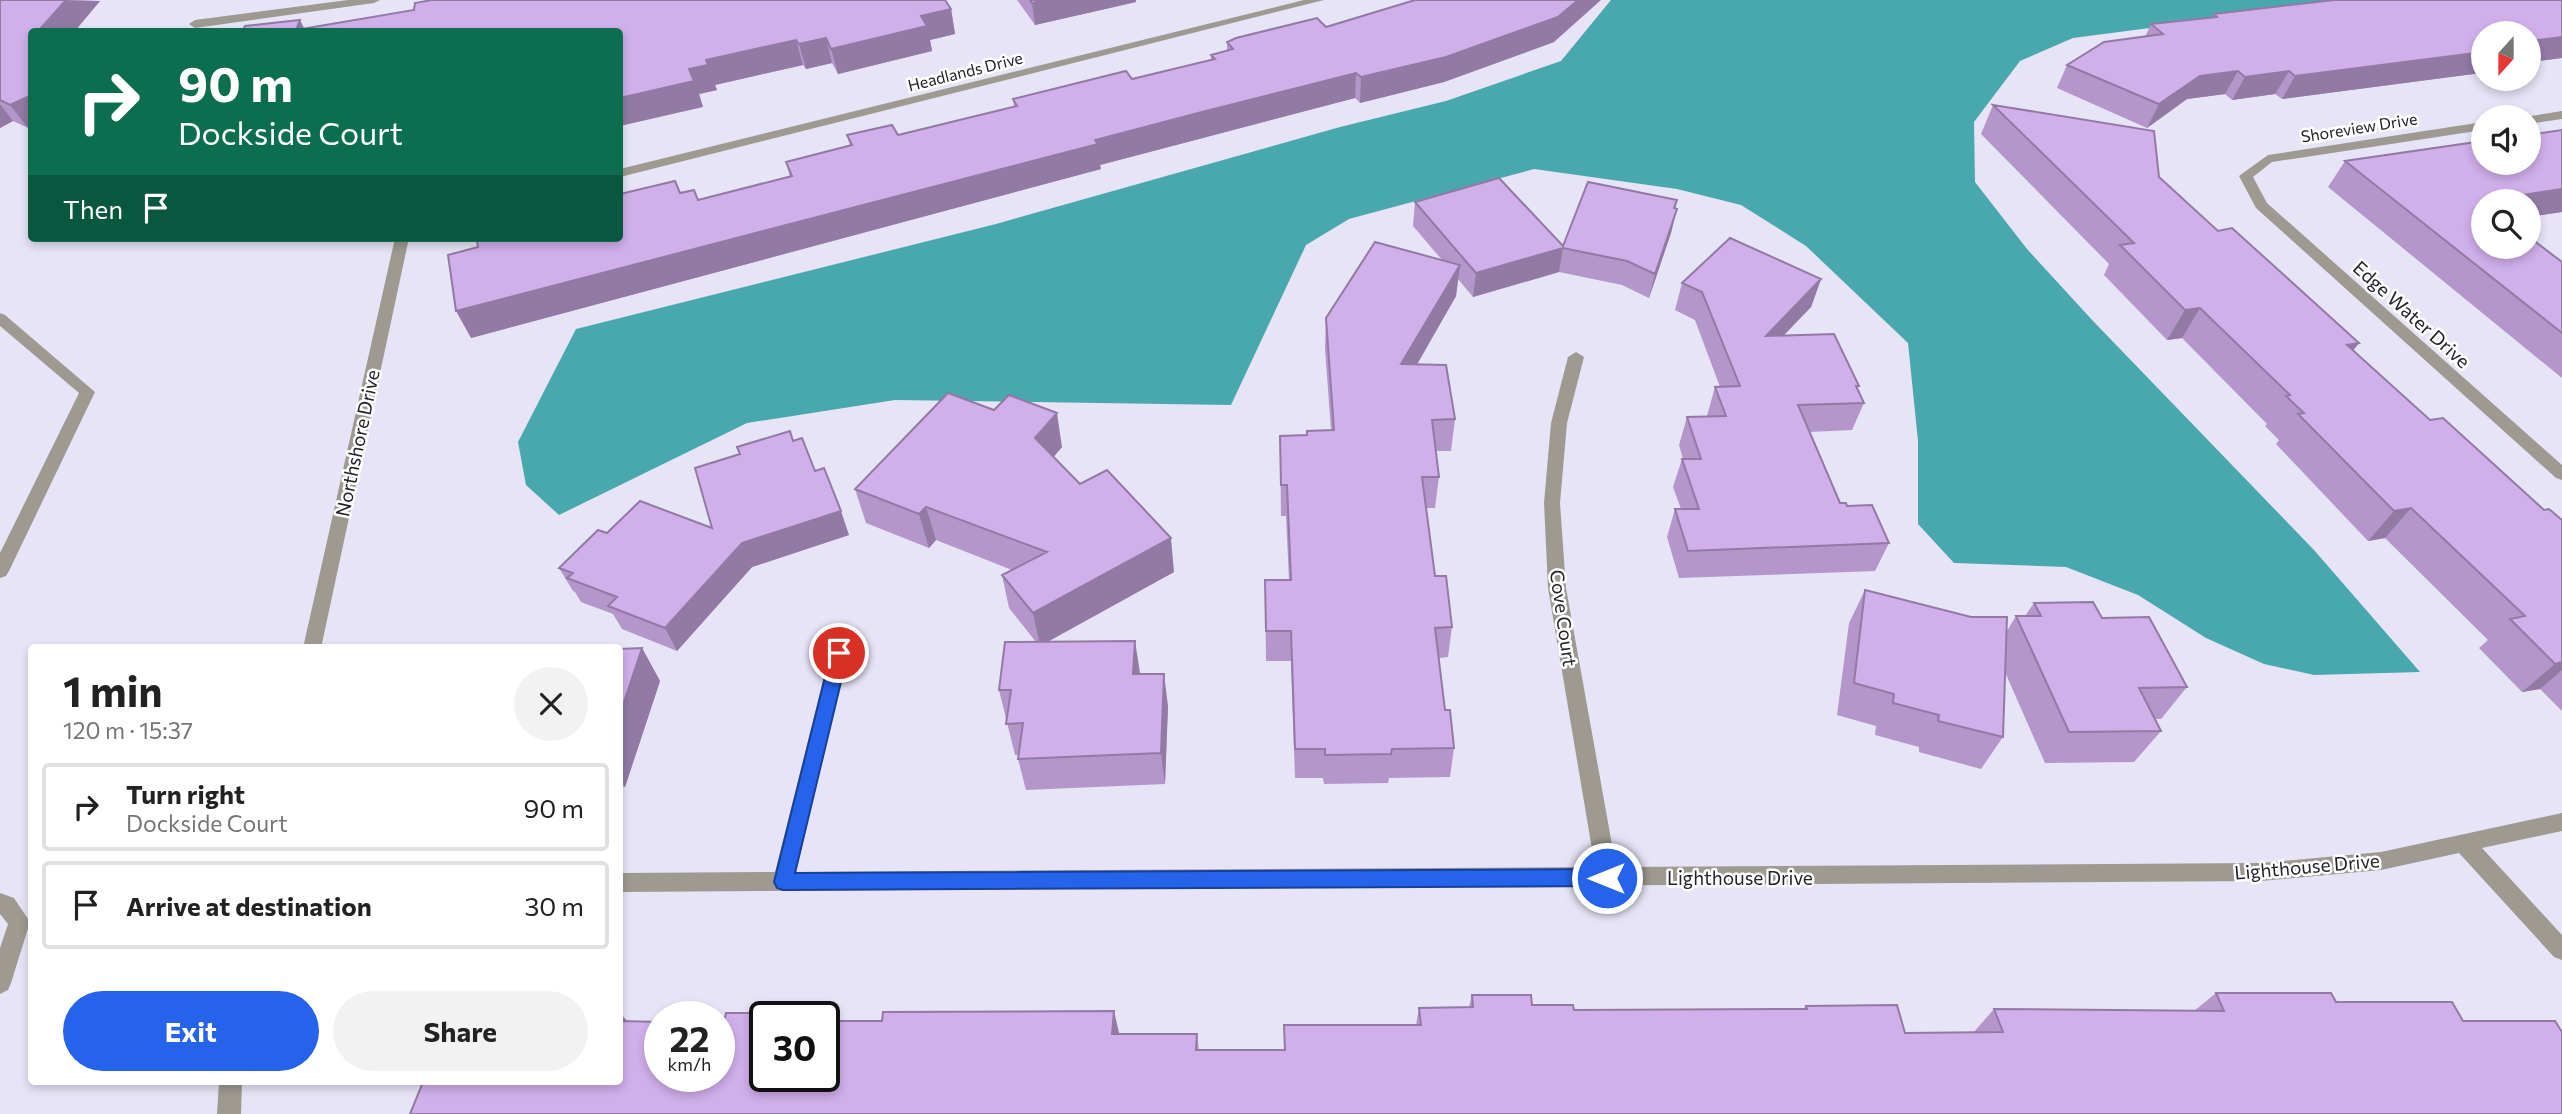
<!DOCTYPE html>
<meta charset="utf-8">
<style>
:root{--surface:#fff;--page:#f2f2f2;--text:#222;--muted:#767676;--line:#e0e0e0;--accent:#2563eb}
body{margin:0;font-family:Commissioner,sans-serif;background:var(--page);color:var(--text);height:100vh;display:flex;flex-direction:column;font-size:26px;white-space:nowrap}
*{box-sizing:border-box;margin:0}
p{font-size:23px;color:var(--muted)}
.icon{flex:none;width:38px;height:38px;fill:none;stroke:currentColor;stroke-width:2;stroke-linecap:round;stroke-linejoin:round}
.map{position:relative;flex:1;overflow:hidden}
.sheet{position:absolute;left:28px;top:644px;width:595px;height:441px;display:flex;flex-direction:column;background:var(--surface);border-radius:7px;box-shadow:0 4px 10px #0003}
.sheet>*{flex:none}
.hud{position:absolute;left:28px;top:28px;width:595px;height:214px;border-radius:7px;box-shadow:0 4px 10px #0003;background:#0b6e4f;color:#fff;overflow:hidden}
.needle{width:46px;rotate:201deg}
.tools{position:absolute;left:2471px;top:21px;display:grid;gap:14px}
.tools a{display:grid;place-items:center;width:70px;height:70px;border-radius:50%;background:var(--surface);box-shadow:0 4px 10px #0003;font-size:35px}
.speed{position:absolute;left:644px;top:1001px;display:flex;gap:14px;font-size:35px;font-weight:700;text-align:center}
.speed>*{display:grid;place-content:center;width:91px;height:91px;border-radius:50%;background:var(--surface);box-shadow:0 4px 10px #0003;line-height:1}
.speed small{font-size:18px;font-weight:400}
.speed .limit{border:4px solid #111;border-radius:10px;background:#fff;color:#111}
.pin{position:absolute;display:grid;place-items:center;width:60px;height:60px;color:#fff;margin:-30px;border:4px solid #fff;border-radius:50%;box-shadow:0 2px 7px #0007}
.me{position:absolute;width:77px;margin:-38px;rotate:270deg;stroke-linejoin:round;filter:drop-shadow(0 0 5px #0008)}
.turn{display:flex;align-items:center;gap:24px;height:147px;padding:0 35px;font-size:32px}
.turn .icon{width:91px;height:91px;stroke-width:2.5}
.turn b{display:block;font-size:49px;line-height:60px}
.then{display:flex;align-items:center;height:66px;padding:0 35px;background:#0003;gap:14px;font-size:26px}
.round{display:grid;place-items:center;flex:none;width:74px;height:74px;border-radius:37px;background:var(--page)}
.headline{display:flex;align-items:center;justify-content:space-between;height:119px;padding:0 35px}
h1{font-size:42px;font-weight:700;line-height:52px}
.button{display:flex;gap:14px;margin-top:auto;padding:14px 35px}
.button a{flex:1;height:80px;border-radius:42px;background:var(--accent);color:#fff;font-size:28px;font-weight:700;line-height:80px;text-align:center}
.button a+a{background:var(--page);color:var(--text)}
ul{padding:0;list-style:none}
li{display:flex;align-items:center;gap:21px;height:88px;margin:0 14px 10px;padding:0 21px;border:4px solid var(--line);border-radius:7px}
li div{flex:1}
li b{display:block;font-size:26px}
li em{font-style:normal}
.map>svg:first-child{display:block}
.water{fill:#48a8ad}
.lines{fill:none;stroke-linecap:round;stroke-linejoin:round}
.service{fill:#9e9a92;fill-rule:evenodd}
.minor{fill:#9e9a92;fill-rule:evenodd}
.wall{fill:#b496ca}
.shaded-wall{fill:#927aa4}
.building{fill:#d1afeb;stroke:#927aa4;stroke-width:2}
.route{fill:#2563eb;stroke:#184099;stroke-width:2}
.labels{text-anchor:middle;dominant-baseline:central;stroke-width:5;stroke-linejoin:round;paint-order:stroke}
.far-street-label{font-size:16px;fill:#232229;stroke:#fff}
.street-label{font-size:19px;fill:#232229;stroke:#fff}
</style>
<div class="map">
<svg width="2562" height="1114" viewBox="0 0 2562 1114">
<rect width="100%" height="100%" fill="#e7e4f7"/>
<path class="water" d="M1611,0H2365L2073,38L2020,61L1974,122L1975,182L2027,249L2093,321L2314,550L2420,672L2314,675L2264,664L2206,638L2138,595L2066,567L1954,563L1918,524V441L1908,343L1806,246L1741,205L1677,189L1534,169L1349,219L1306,245L1231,405L895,400L747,423L559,515L526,485L518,442L576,329L996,224L1340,127L1446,101L1561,61Z"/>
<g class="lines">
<path class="service" d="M0,313L5,315L95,392L9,571L6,576L0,578V553L79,393L0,326Z
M0,893L14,898L30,922L11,983L8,990L0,994V948L8,924L0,914Z"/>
<path class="minor" d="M348,0H380L374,3L195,28L189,24L195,20Z
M1304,0H1324L620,177V169Z
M2562,111V119L2529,124V117H2525Z
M2483,122V130L2272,162L2253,177L2267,203L2562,465V480L2556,478L2256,208L2239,176L2268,155Z
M395,238H409L321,648H303Z
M1576,352L1584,357L1567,423L1560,503L1566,588L1616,867L2261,863L2381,852L2562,813V831L2482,848L2562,935V960L2554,957L2459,853L2381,870L2261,881L620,892V873L775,872L830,653L832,648L839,646L846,648L848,653L796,872L1595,867L1548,588L1544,503L1551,423L1568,357Z
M219,1082H242L241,1114H217Z"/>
</g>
<path class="wall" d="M0,0L100,1L74,32H32L28,128L13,121L0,128Z
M1017,0H1136V2L1035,25Z
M2562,0V58L2529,62V33H2483V70L2481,73L2282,99L2275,94L2232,100L2225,94L2187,99L2147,128L2057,88L2067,65L2145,37L2151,24L2212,17L2214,14Z
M951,9L955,34L930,40L932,51L838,74L832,63L806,69L803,65L715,85L717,90L699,94L703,107L304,28L414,10Z
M1326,27L1554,42L1444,82L1360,103L1355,98L1203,138L1100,165L1101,169L471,338L478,247L680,193L698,200L790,177L786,162L850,146L847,135H898L1014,107L1013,99L1132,79L1211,60V55L1227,51V42Z
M1993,105L2159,177L2218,231L2359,343L2353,350L2430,420L2544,510L2562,520V711L2540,689L2522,692L2479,648L2488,640L2385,538L2368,541L2276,444L2279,440L2265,426L2267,424L2182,338L2167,340L2104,275L2109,264L1981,134Z
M2562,130V212L2529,217V201H2483V247L2562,262V378L2328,187L2345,161Z
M1677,200L1671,233L1649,298L1622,285L1559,272L1473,297L1458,279L1456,296L1417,364L1455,419L1451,451H1436L1439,477L1435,508H1426L1435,576L1452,627L1448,657L1439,658L1445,710L1454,748L1450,777L1389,778L1388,783L1324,784L1323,778H1295L1291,661H1266L1265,580H1289L1286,516H1281L1280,436L1307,435L1331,430L1325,349L1326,318L1442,260L1413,226L1415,202L1563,246Z
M1821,279L1811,307L1784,335L1859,386L1857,389L1864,403L1852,430L1809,432L1840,503L1847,506L1889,543L1875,571L1679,578L1667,537L1675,509H1681L1673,487L1682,459H1683L1679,445L1687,417L1707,416L1715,387H1720L1695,320L1675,310L1682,283Z
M794,440L815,471L849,535L752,567L677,651L622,629L613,614L581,602L575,592L573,591L559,568L607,533L712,528Z
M1062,447L1053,457L1080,484L1174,572L1047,642L1140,674L1168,706L1165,784L1026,790L1018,759L1019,755H1015L999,690L1036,642L1009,608L1002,575L1012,570L936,540L929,548L866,523L855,489Z
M1865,590L2007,631L2016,616H2025L2034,603L2102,618L2187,687L2161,719H2155L2161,731L2134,762L2045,763L2005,672L2003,737L1981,769L1919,752V747L1875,735L1876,726L1837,715L1849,623Z
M642,648L660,681L625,787L620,788V649Z
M2216,993L2336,1002L2463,1021L620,1082V1013L627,1021L724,1022L788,1013L790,1017H765V1076L1119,1034H1197L1199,1050H1284L1416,1025L1419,1008L1469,1007L1472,995L1532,1005L1574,1010L1803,1009L1806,1006L1905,1033H1973L1994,1009L2194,1011Z"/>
<path class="shaded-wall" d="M66,0L100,1L74,32H41L40,29Z
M1045,0H1136V2L1035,25L1032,3Z
M1578,0H1601L1554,42L1444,82L1360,103L1361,77Z
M951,9L955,34L930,40L932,51L838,74L831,49L921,16Z
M300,20L306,32L296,30Z
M2562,37V58L2529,62V41Z
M826,38L832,63L806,69L799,44Z
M796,40L803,65L715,85L717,90L699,94L703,107L620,126V98L689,69L706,60Z
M2483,52V70L2481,73L2282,99L2295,76Z
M2238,71L2225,94L2187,99L2147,128L2159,104L2200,76Z
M2289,71L2275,94L2232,100L2245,77Z
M1356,73L1355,98L1100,165L1101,169L471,338L456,311L1095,140Z
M32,95V127L28,128L10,105Z
M0,104L13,121L0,128Z
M2562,189V212L2529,217V201H2484Z
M1677,209L1671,233L1649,298L1655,274Z
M1563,248L1559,272L1473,297L1476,273Z
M1460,265L1456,296L1399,396L1401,364Z
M1821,279L1811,307L1756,364L1766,336Z
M2200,308L2182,338L2167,340L2185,310Z
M2359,343L2336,373L2347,345Z
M1057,413L1062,447L1041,472L1035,438Z
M926,507L936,540L929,548L919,514Z
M2411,508L2385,538L2368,541L2394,511Z
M841,511L849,535L752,567L677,651L665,628L742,543Z
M1171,538L1174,572L1040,646L1033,613Z
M1135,641L1140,673L1133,674Z
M642,648L660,681L625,787L620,778V714Z
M2562,662V670L2540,689L2522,692L2555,664Z
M1164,674L1168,706L1165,784L1161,753Z
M1114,1011L1120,1037L1112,1034Z
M620,1013L632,1027L620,1041Z"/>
<path class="building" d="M0,0H66L40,29L45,32H32V95L10,105L0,100Z
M432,0H945L951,9L921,16L927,26L831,49L826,38L799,44L796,40L706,60L708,65L689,69L694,81L620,98V32H242L245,26L300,20L296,30L414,10L415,3Z
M1030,0H1045L1032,3Z
M1415,0H1578L1558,17L1446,57L1361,77L1356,73L1202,112L1095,140L1098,144L456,311L448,255L478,247L477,241L490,238H620V194L675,181L680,193L694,190L698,200L792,176L786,162L852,145L847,135L892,125L898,135L1017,106L1013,99L1126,71L1132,79L1215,59L1211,55L1233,49L1227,42L1236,38L1317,18L1326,27Z
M2334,0H2562V37L2529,41V33H2483V52L2295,76L2289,71L2245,77L2238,71L2200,76L2159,104L2067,65L2104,42L2163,34L2151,24L2217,17L2214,14Z
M1993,105L2154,131L2159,177L2218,231L2232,228L2359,343L2347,345L2430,420L2443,418L2544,510L2549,509L2562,520V662L2555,664L2510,619L2525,616L2411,508L2394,511L2298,414L2304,413L2286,396L2290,395L2200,308L2185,310L2120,245L2134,243Z
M2562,130V189L2483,201V247H2529V237L2562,262V333L2345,161L2483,141V163H2529V135Z
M1499,178L1563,246L1588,182L1677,200L1674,208L1677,209L1655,274L1627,261L1563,248L1476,273L1415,202Z
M1730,238L1821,279L1766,336L1834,334L1859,386H1856L1864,403L1798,405L1840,503H1846L1847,506L1872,505L1889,543L1688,551L1675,509H1699L1682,459H1701L1687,417L1726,416L1715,387L1740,386L1702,292L1682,283Z
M1375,242L1460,265L1401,364L1446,365L1455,419L1432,420L1439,477H1422L1435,576H1446L1452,627L1435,628L1445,710H1450L1454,748L1392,749L1391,754L1325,755V749H1295L1291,631H1266L1265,580H1291L1287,485H1281L1280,436L1307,435V431L1334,430L1326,318Z
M948,393L994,410L1009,395L1057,413L1035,438L1080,484L1107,470L1171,538L1033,613L1002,575L1047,552L926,507L919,514L855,489Z
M790,431L793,441L802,438L815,471L824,468L841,511L742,543L665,628L608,606L617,597L567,578L573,573L559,568L598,530L607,533L640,501L712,528L695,468L740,454L737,447Z
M1865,590L1971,617H2007L2003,737L1938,721L1939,715L1893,703L1894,694L1854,683Z
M2093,602L2102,618L2149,617L2187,687L2139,688L2161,731L2069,732L2016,616H2041L2034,603Z
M1135,641L1133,674H1164L1161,753L1018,759L1023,723L1006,724L1011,690H999L1005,642Z
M642,648L620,714V649Z
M2216,993H2331L2336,1002H2452L2463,1021H2555L2562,1032V1114H410L423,1082H620V1021L660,1022V1076H719V1022H724L726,1013H788L787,1017H765V1076H824V1021H882L883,1012L1114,1011L1112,1034H1197L1196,1050H1285L1284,1025H1421L1419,1008L1473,1007L1472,995H1531L1532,1005H1573L1574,1010L1807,1009L1806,1006L1897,1005L1905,1033L2003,1032L1994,1009L2224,1011Z"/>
<path class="route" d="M839,647L845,649L848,653L795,873L1607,869L1614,872L1616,878L1614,884L1607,886L783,890L777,888L774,882L831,653L834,649Z"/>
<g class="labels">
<g class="far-street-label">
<text transform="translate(965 71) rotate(-14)">Headlands Drive</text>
<text transform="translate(2359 127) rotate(-9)">Shoreview Drive</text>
</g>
<g class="street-label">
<text transform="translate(2412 314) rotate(42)">Edge Water Drive</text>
<text transform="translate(357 443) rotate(-78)">Northshore Drive</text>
<text transform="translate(1564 618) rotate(82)">Cove Court</text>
<text transform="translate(2307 866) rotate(-5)">Lighthouse Drive</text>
<text x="1740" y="877">Lighthouse Drive</text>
</g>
</g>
</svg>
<div class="tools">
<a><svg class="needle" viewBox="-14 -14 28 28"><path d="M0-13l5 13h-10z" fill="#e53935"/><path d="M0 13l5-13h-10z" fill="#767676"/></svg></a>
<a><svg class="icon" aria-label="sound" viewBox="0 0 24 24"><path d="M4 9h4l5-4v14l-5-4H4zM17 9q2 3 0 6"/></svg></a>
<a><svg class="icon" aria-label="search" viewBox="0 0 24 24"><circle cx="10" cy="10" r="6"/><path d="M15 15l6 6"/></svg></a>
</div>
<div class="speed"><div>22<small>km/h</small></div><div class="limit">30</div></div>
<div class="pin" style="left:839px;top:653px;background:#d93025"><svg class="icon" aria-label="arrive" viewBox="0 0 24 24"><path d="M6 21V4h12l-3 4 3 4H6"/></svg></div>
<svg class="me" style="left:1607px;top:878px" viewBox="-20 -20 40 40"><circle r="17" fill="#2563eb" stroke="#fff" stroke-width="3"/><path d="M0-11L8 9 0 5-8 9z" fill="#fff"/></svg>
<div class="hud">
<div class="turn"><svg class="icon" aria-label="right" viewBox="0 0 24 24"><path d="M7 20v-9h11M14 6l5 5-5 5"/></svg><div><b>90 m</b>Dockside Court</div></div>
<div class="then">Then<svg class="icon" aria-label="arrive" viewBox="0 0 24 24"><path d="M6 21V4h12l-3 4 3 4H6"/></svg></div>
</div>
<section class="sheet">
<div class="headline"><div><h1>1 min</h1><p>120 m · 15:37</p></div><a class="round"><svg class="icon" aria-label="close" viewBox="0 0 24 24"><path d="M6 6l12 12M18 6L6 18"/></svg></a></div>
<ul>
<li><svg class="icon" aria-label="right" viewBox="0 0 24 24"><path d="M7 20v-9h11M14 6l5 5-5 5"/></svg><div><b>Turn right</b><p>Dockside Court</p></div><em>90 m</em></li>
<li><svg class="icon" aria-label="arrive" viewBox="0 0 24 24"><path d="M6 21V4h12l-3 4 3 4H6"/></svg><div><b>Arrive at destination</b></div><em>30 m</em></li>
</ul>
<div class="button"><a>Exit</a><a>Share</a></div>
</section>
</div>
